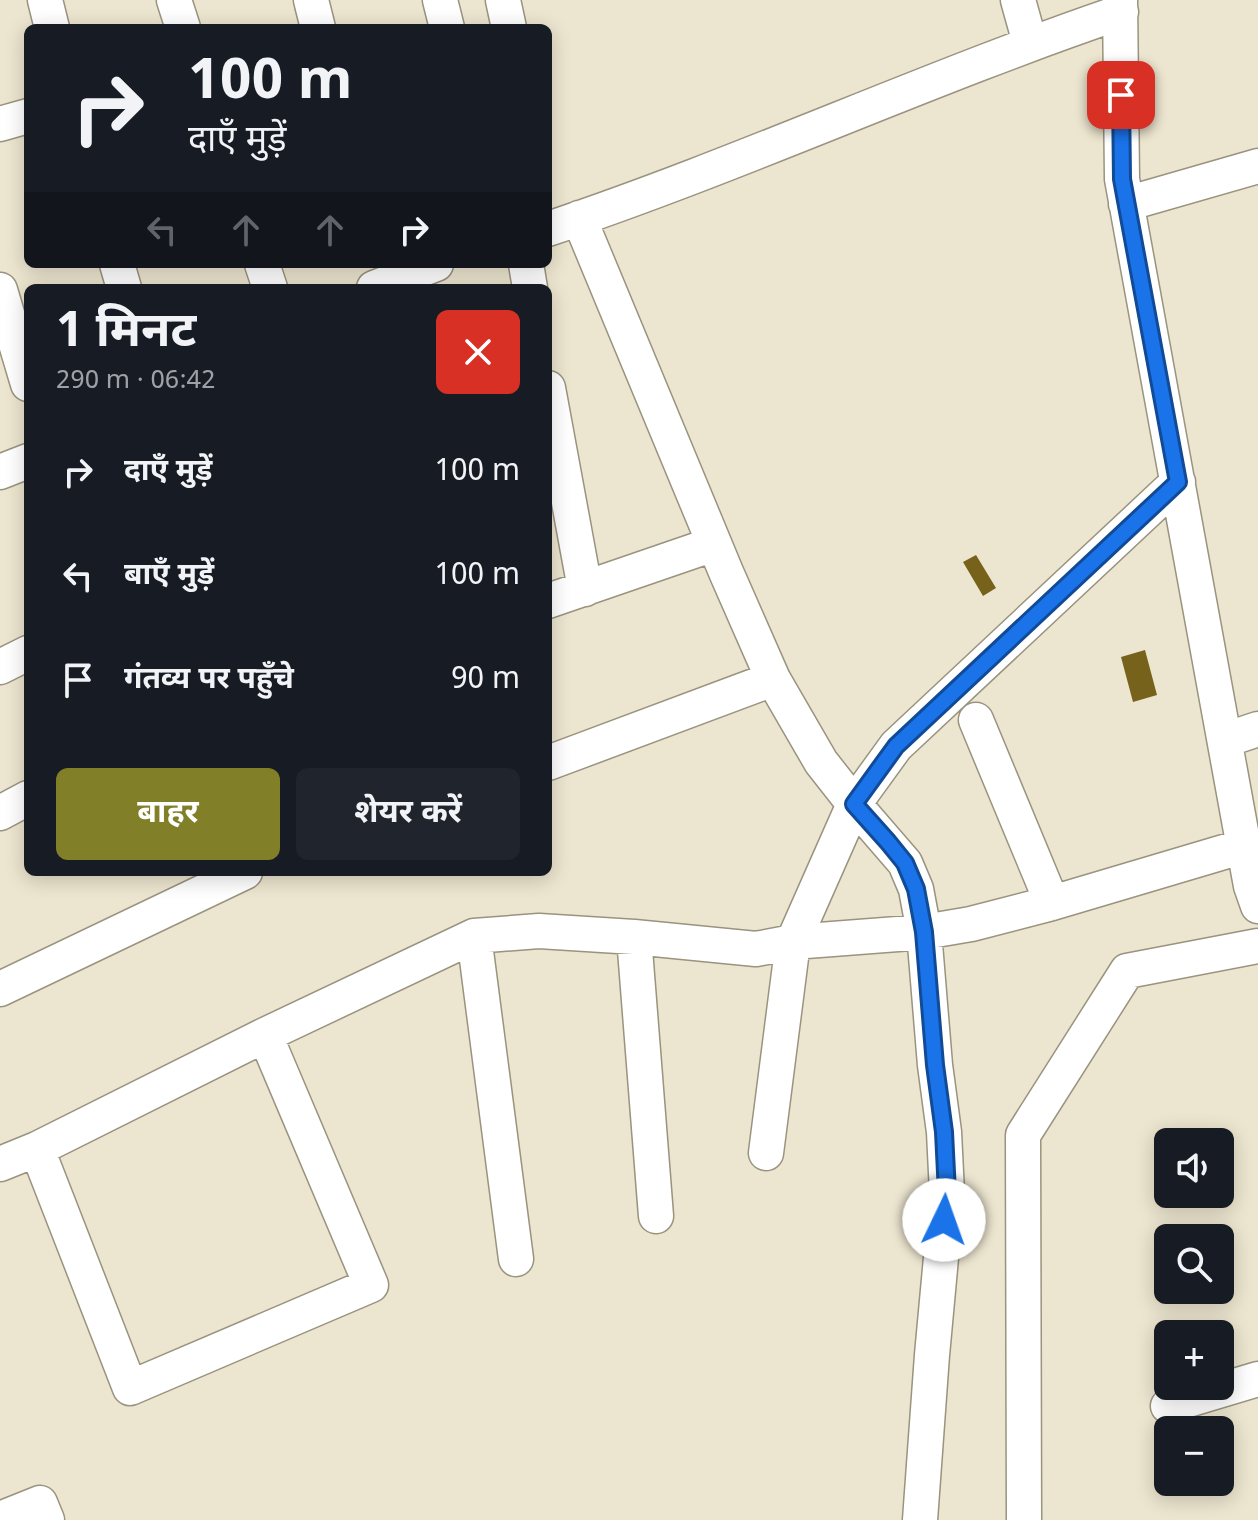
<!DOCTYPE html>
<html lang="hi">
<meta charset="utf-8">
<style>
:root{--surface:#171b24;--page:#20242c;--text:#f1f3f6;--muted:#9ea1a6;--accent:#817f28}
body{margin:0;font-family:Georgia,"Noto Sans Devanagari",serif;background:var(--page);color:var(--text);height:100vh;display:flex;flex-direction:column;font-size:30px;white-space:nowrap}
*{box-sizing:border-box;margin:0}
p{font-size:26px;color:var(--muted)}
.icon{flex:none;width:44px;height:44px;fill:none;stroke:currentColor;stroke-width:2;stroke-linecap:round;stroke-linejoin:round}
.map{position:relative;flex:1;overflow:hidden}
.drawer{position:absolute;left:24px;top:284px;width:528px;height:592px;display:flex;flex-direction:column;background:var(--surface);border-radius:12px;box-shadow:0 4px 20px #0003}
.drawer>*{flex:none}
.guide{position:absolute;left:24px;top:24px;width:528px;height:244px;border-radius:12px;box-shadow:0 4px 20px #0003;background:#171b24;color:var(--text);overflow:hidden}
.fabs{position:absolute;left:1154px;top:1128px;display:grid;gap:16px}
.fabs a{display:grid;place-items:center;width:80px;height:80px;border-radius:12px;background:var(--surface);box-shadow:0 4px 20px #0003;font-size:40px}
.pin{position:absolute;display:grid;place-items:center;width:68px;height:68px;color:#fff;margin:-34px;border-radius:16px;box-shadow:0 4px 12px #0006}
.me{position:absolute;width:88px;margin:-44px;rotate:3deg;stroke-linejoin:round;filter:drop-shadow(0 0 6px #0008)}
.turn{display:flex;align-items:center;gap:28px;height:168px;padding:0 32px;font-size:36px}
.turn .icon{width:104px;height:104px;stroke-width:2.5}
.turn b{display:block;font-size:56px;line-height:68px}
.lanes{display:flex;align-items:center;height:76px;padding:0 32px;background:#0003;justify-content:center;gap:40px;direction:ltr}
.lanes .off{opacity:.35}
.round{display:grid;place-items:center;flex:none;width:84px;height:84px;border-radius:12px;background:var(--page)}
.summary{display:flex;align-items:center;justify-content:space-between;height:136px;padding:0 32px}
h1{font-size:48px;font-weight:700;line-height:60px}
.cta{display:flex;gap:16px;margin-top:auto;padding:16px 32px}
.cta a{flex:1;height:92px;border-radius:12px;background:var(--accent);color:#fff;font-size:32px;font-weight:700;line-height:92px;text-align:center}
.cta a+a{background:var(--page);color:var(--text)}
ul{padding:0;list-style:none}
li{display:flex;align-items:center;gap:24px;height:104px;padding:0 32px}
li div{flex:1}
li b{display:block;font-size:30px}
li em{font-style:normal}
.map>svg:first-child{display:block}
.building{fill:#76621b}
.lines{fill:none;stroke-linecap:round;stroke-linejoin:round}
.minor-casing{stroke:#99937f;stroke-width:37}
.minor{stroke:#fff;stroke-width:34}
.route-casing{stroke:#114b97;stroke-width:20}
.route{stroke:#1a73e8;stroke-width:14}
</style>
<div class="map">
<svg width="1258" height="1520" viewBox="0 0 1258 1520">
<rect width="100%" height="100%" fill="#ece5cf"/>
<path class="building" d="M976,555L996,588L983,596L963,562Z
M1145,650L1157,695L1133,702L1121,657Z"/>
<g class="lines">
<g class="minor-casing">
<path id="minor" d="M45,0L52,28
M174,0L183,28
M311,0L318,28
M440,0L447,28
M503,0L509,28
M1018,0L1030,43
M1120,0L1122,179L1251,886L1258,906
M0,124L28,116
M1126,204L1258,166
M579,218L726,572L773,679L821,762L854,804L905,863L916,889L924,932L935,1065L944,1132L947,1193L932,1355L920,1520
M548,229C742,164 927,78 1121,12
M117,264L124,288
M262,264L270,288
M526,264L530,288
M374,288L436,264
M0,290L28,384
M548,388L585,589
M0,472L28,461
M548,601L714,544
M0,667L28,653
M976,720L1052,903
M1225,740L1258,729
M548,763L773,679
M0,813L28,798
M474,936L516,1259
M634,937L656,1216
M0,989L245,872
M37,1149L130,1388L371,1285L265,1035
M766,1153L793,942L924,932L971,924L1052,903L1244,846
M0,1164L37,1149L265,1035L474,936L539,931L634,937L756,949L793,942L854,804L896,746L1178,482
M1168,1406L1258,1379
M0,1519L40,1503L47,1520
M1024,1520L1023,1135L1127,971L1258,946"/>
</g>
<use href="#minor" class="minor"/>
</g>
<g class="lines">
<g class="route-casing">
<path id="route" d="M944,1220L947,1193L944,1132L935,1065L924,932L916,889L905,863L888,842L854,804L896,746L1178,482L1122,179L1121,95"/>
</g>
<use href="#route" class="route"/>
</g>
</svg>
<div class="fabs">
<a><svg class="icon" aria-label="sound" viewBox="0 0 24 24"><path d="M4 9h4l5-4v14l-5-4H4zM17 9q2 3 0 6"/></svg></a>
<a><svg class="icon" aria-label="search" viewBox="0 0 24 24"><circle cx="10" cy="10" r="6"/><path d="M15 15l6 6"/></svg></a>
<a>+</a>
<a>−</a>
</div>
<div class="pin" style="left:1121px;top:95px;background:#d93025"><svg class="icon" aria-label="arrive" viewBox="0 0 24 24"><path d="M6 21V4h12l-3 4 3 4H6"/></svg></div>
<svg class="me" style="left:944px;top:1220px" viewBox="-20 -20 40 40"><circle r="19" fill="#fff"/><path d="M0-13L10 11 0 6-10 11z" fill="#1a73e8"/></svg>
<div class="guide">
<div class="turn"><svg class="icon" aria-label="right" viewBox="0 0 24 24"><path d="M7 20v-9h11M14 6l5 5-5 5"/></svg><div><b>100 m</b>दाएँ मुड़ें</div></div>
<div class="lanes"><svg class="icon off" aria-label="left" viewBox="0 0 24 24"><path d="M17 20v-9H6M10 6l-5 5 5 5"/></svg><svg class="icon off" aria-label="ahead" viewBox="0 0 24 24"><path d="M12 20V5M6 11l6-6 6 6"/></svg><svg class="icon off" aria-label="ahead" viewBox="0 0 24 24"><path d="M12 20V5M6 11l6-6 6 6"/></svg><svg class="icon" aria-label="right" viewBox="0 0 24 24"><path d="M7 20v-9h11M14 6l5 5-5 5"/></svg></div>
</div>
<section class="drawer">
<div class="summary"><div><h1>1 मिनट</h1><p>290 m · 06:42</p></div><a class="round" style="background:#d93025;color:#fff"><svg class="icon" aria-label="close" viewBox="0 0 24 24"><path d="M6 6l12 12M18 6L6 18"/></svg></a></div>
<ul>
<li><svg class="icon" aria-label="right" viewBox="0 0 24 24"><path d="M7 20v-9h11M14 6l5 5-5 5"/></svg><div><b>दाएँ मुड़ें</b></div><em>100 m</em></li>
<li><svg class="icon" aria-label="left" viewBox="0 0 24 24"><path d="M17 20v-9H6M10 6l-5 5 5 5"/></svg><div><b>बाएँ मुड़ें</b></div><em>100 m</em></li>
<li><svg class="icon" aria-label="arrive" viewBox="0 0 24 24"><path d="M6 21V4h12l-3 4 3 4H6"/></svg><div><b>गंतव्य पर पहुँचे</b></div><em>90 m</em></li>
</ul>
<div class="cta"><a>बाहर</a><a>शेयर करें</a></div>
</section>
</div>
